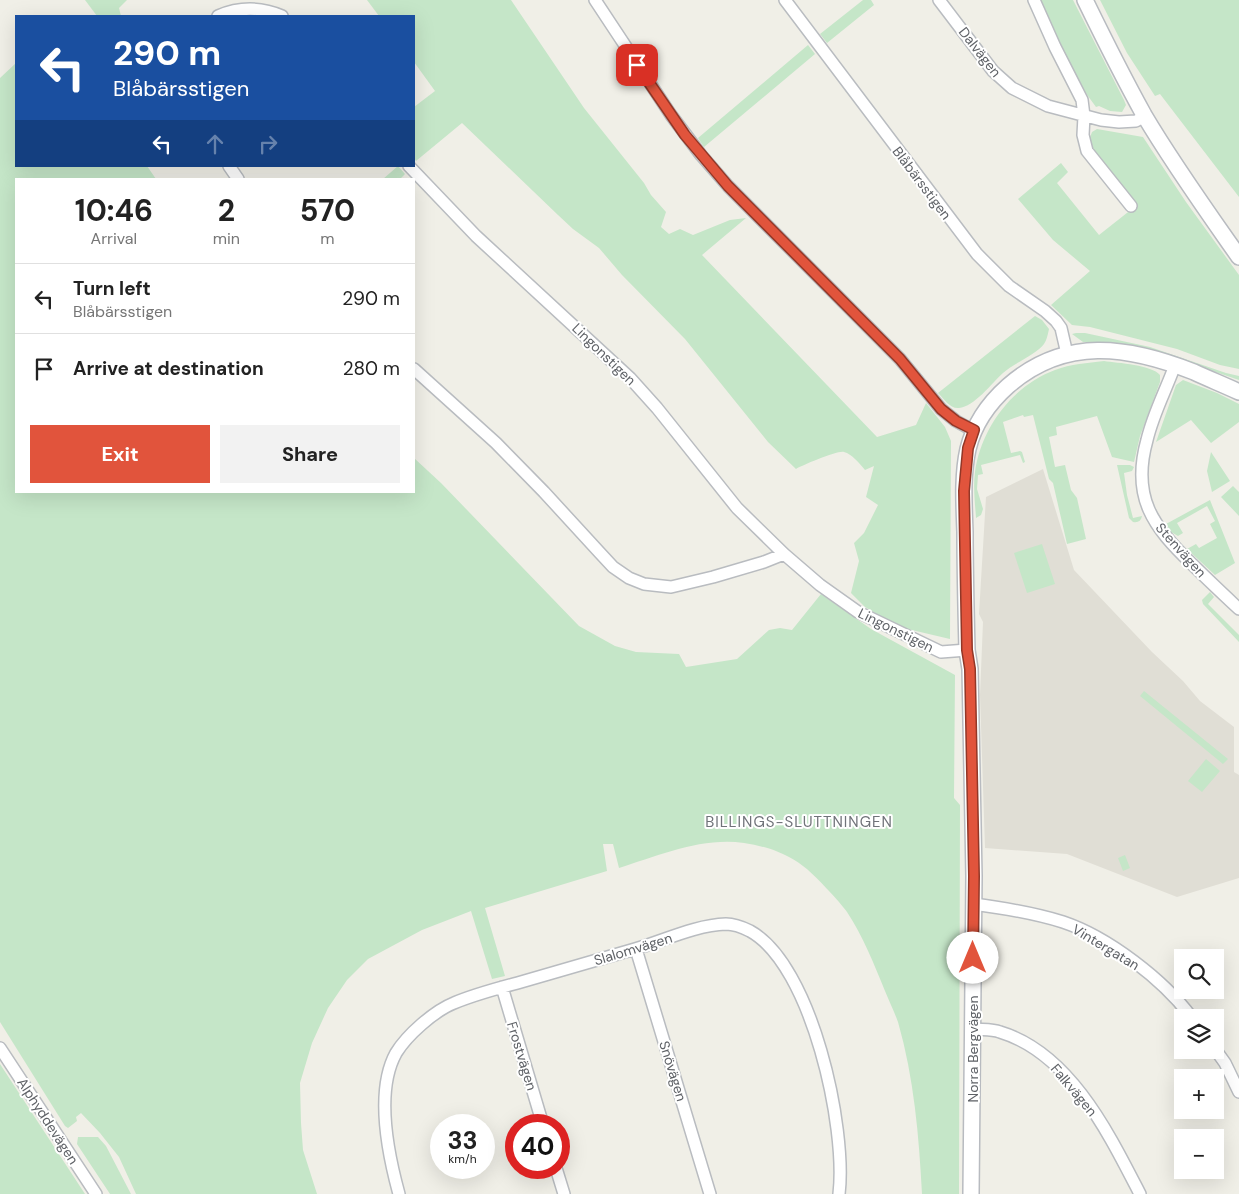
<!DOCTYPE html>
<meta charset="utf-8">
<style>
:root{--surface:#fff;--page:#f2f2f2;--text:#222;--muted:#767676;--line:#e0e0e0;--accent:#e1543c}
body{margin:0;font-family:"DM Sans",sans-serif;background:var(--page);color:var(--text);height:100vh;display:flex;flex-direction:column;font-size:19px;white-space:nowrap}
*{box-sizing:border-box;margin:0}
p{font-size:16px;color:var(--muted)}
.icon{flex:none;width:28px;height:28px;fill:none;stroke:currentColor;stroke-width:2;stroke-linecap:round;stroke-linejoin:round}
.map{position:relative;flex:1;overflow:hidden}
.side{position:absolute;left:15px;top:178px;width:400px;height:315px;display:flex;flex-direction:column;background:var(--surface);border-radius:0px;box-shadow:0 5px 20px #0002}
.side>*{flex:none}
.top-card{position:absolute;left:15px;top:15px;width:400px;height:152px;border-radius:0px;box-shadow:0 5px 20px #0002;background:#1a4fa0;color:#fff;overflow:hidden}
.buttons{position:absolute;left:1174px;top:949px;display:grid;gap:10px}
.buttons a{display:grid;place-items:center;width:50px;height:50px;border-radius:0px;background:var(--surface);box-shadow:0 5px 20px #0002;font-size:25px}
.speed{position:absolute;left:430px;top:1114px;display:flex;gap:10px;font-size:25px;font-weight:700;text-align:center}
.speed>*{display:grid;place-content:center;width:65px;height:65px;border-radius:50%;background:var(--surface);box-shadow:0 5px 20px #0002;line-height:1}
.speed small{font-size:12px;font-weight:400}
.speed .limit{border:8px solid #d22;background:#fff;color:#111}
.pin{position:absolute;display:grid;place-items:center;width:42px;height:42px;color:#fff;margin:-21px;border-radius:10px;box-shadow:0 2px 8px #0006}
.me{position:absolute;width:55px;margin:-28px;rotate:0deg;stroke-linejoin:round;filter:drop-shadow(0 0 4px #0008)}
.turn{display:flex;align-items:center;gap:18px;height:105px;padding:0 15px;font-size:22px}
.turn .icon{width:65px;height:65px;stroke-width:2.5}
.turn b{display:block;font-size:35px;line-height:42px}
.lanes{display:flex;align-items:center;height:48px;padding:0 15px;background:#0003;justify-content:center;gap:25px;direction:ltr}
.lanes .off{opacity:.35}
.eta{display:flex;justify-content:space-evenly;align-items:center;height:85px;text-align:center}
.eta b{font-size:30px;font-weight:700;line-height:35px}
.button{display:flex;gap:10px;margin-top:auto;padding:10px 15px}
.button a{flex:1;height:58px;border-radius:0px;background:var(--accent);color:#fff;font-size:20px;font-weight:700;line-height:58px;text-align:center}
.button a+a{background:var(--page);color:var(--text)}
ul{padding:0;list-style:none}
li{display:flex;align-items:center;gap:15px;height:70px;padding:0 15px;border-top:1px solid var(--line)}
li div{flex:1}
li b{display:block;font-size:19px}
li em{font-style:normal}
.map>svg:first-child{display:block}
.education{fill:#e0ded5}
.green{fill:#c5e6c8}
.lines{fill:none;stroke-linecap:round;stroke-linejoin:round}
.street-casing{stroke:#b9bcc0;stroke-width:14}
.secondary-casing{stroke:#b8bbc0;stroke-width:18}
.street{stroke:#fff;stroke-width:11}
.secondary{stroke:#fff;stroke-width:15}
.route-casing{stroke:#923727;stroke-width:12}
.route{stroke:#e1543c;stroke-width:9}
.labels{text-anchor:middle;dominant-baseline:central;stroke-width:4;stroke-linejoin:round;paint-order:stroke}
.street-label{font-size:14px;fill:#5f6267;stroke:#fff}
.neighbourhood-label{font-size:15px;letter-spacing:1px;fill:#707379;stroke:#fff}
</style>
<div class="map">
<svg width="1239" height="1194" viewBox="0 0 1239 1194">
<rect width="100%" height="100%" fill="#f0efe7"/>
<path class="education" d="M1043,469L1074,570L1152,652L1183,681L1200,701L1234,727V772L1239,775V878L1177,897L1067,854L985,848L980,695L983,622L979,614L986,497Z"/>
<path class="green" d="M85,0H127L119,8L121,16H97Z
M367,0H511L584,108L644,183L651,195L666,212L661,227L669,234L680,229L693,235L730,220L746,218L702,255L877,437L916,425L926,403L945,427L951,441L950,639L899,627L865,607L851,593L859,561L854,543L864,533L878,505L866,497L874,466L865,470C859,463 852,454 844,452C838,450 803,465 796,469L768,442L685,339L622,275L599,248L573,229L558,215L462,123L416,161L414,158V107L435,91L414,62V16H379Z
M863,0H871L874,5L827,43L820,34Z
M1039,0H1073L1124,100L1126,105L1122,112L1110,111L1099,106L1096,107C1071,75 1056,37 1039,0Z
M1100,0H1239V197L1160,94L1155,96L1127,53Z
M808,45L815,54L704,147L698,138Z
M16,63V166H147L156,179H16V491H414V458L441,483L579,626L615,646L636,652L679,654L686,667L737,659L769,630L780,628L792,630L821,594L871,629L955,675L954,798L960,805L959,1194H922C919,1136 914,1078 898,1022C894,1011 889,1001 885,991C874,964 863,936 847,912C841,903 812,872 803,866C786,853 765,846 744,843C701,837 658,856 619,868L613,844H603L607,871L485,908L505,976L492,979L471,911L422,930L368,959L347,980L328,1008L312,1043L300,1083L301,1123L303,1150L317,1194H136L119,1157L100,1133L81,1113L76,1117L77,1121L68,1128L65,1126L0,1022V78Z
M1097,129L1143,137L1186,202L1239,275V369L1220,365L1177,349L1090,327L1072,325L1051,305L1090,271L1053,240L1018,199L1061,163L1068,172L1057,183L1099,235L1137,205L1091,149L1089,140L1092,132Z
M398,166L405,174L400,179H383Z
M1035,316L1042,320L1049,329C1048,333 1047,340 1044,344C1037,354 1014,363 1003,373C992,383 974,407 959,408C950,409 944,399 938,393Z
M1076,333H1085L1150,347L1226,373L1239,376V380L1148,349L1117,343L1083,342L1072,334Z
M1104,361C1118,363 1152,365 1160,375V382L1140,436L1134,462L1112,457L1097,416L1056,427L1057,435L1049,437L1055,467L1065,465L1071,490L1077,498L1086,539L1067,544L1053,483L1049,479L1033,415L1024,417L1023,415L1003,422L1011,453L1020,451L1022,452L1025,462L1023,463L1020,455L981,465L983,474L978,475L977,489L983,509L981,515L976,518C975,503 973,487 975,472C981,428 1012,386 1055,370C1071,364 1087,363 1104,361Z
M1183,380L1217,393L1239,404V422L1211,443L1191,420L1156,442L1176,385Z
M1211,452L1230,481L1212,492L1207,471Z
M1117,465H1130L1134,467L1132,471L1124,473L1127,495L1133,518L1142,516C1141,521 1138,523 1133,522L1129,518Z
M1233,486L1239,492V516L1221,497Z
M1210,500L1235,563L1215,575L1187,549L1196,544L1199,548L1217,538L1210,524L1215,521L1207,506L1177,523L1183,533L1178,536L1171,532L1166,524Z
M1042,544L1055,584L1027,593L1014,553Z
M1210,592L1214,597L1208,604L1239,635V642L1203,604L1202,600Z
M1144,691L1228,759L1223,764L1140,696Z
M1206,759L1220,771L1202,792L1188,781Z
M1125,855L1130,868L1123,871L1118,858Z
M0,1064L85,1194H0Z
M78,1137H98L106,1146L131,1194H110L77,1144Z"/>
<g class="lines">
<g class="street-casing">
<path id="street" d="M595,0L671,115L701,155L728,186L900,359L941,409L956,421L974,431
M785,0L977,254L1009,286L1045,311L1056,321L1061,328L1067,354
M939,0L993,71L1012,88L1048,106L1101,120L1119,122L1136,121L1145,116
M1034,0L1055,47L1082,100L1084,116L1083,135L1087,151L1131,206
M218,16C239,7 261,7 282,16
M229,166L238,179
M409,166L476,236L630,378L657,408L737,508L784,554L820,585L858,612L941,652L967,650
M1175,365C1166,390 1153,414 1147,440C1131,497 1153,527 1192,564C1207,579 1223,594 1239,609
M414,369L496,443L544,492L600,553L613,567L629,578L644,584L671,587L713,577L764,562L784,554
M973,904C1004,908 1034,913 1063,922C1108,937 1164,980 1192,1018
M636,949L710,1194
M502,987L543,1125
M973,1029C982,1030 992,1029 1000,1032C1070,1053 1109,1134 1140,1194
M0,1048L96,1194
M1215,1049L1225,1063L1239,1092
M556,1168L564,1194
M399,1194C388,1154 375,1091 396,1053C407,1035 434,1011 454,1003C475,994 499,988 521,982C559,971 597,960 635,949C665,940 696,925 726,924C733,924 744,928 750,931C812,965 847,1128 839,1194"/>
</g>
<g class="secondary-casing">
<path id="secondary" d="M1085,0C1104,39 1123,77 1144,115C1173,164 1206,210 1239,257
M971,1194L974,876L970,669L967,650C966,611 965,571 965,532C964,505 962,476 968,449C974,424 990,402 1008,386C1065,336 1128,346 1194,372C1209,379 1224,385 1239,392"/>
</g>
<use href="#street" class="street"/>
<use href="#secondary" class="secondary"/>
</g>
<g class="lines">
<g class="route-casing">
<path id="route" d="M637,65L685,135L728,186L900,359L941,409L956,421L974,430L968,448L964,491L967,650L970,669L974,876L973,958"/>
</g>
<use href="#route" class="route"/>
</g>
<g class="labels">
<g class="street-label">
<text transform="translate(980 52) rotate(52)">Dalvägen</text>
<text transform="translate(922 183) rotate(53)">Blåbärsstigen</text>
<text transform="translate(604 354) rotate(44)">Lingonstigen</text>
<text transform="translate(1181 550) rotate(48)">Stenvägen</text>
<text transform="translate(896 630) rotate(26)">Lingonstigen</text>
<text transform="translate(1106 947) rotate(31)">Vintergatan</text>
<text transform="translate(633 949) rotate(-17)">Slalomvägen</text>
<text transform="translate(973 1049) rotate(-90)">Norra Bergvägen</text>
<text transform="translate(522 1056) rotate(73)">Frostvägen</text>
<text transform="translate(673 1071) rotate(73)">Snövägen</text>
<text transform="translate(1074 1090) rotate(50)">Falkvägen</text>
<text transform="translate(48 1121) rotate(57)">Alphyddevägen</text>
</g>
<g class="neighbourhood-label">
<text x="799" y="822">BILLINGS-SLUTTNINGEN</text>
</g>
</g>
</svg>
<div class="buttons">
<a><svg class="icon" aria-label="search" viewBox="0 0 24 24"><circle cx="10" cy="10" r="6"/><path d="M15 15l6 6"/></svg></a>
<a><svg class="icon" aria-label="layers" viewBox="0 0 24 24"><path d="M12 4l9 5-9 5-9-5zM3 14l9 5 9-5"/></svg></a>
<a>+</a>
<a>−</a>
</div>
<div class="speed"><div>33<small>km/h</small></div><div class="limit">40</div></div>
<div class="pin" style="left:637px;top:65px;background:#d93025"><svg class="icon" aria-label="arrive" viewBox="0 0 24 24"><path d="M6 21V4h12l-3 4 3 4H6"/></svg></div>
<svg class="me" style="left:973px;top:958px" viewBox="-20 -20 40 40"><circle r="19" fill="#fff"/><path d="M0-13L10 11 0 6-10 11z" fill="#e1543c"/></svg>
<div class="top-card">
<div class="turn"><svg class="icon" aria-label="left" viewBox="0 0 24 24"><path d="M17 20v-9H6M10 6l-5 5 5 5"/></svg><div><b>290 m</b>Blåbärsstigen</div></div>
<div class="lanes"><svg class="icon" aria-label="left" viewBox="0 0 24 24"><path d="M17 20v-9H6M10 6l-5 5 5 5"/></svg><svg class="icon off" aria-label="ahead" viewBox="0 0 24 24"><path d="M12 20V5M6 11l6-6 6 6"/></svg><svg class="icon off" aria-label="right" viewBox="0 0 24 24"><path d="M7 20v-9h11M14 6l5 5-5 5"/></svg></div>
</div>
<section class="side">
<div class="eta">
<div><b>10:46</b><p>Arrival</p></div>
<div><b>2</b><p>min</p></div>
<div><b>570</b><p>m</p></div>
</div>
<ul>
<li><svg class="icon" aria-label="left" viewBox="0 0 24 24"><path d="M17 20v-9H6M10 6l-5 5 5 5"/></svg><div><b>Turn left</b><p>Blåbärsstigen</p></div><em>290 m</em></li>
<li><svg class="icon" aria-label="arrive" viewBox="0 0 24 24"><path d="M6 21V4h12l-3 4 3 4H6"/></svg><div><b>Arrive at destination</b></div><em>280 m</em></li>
</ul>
<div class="button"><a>Exit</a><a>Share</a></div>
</section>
</div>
